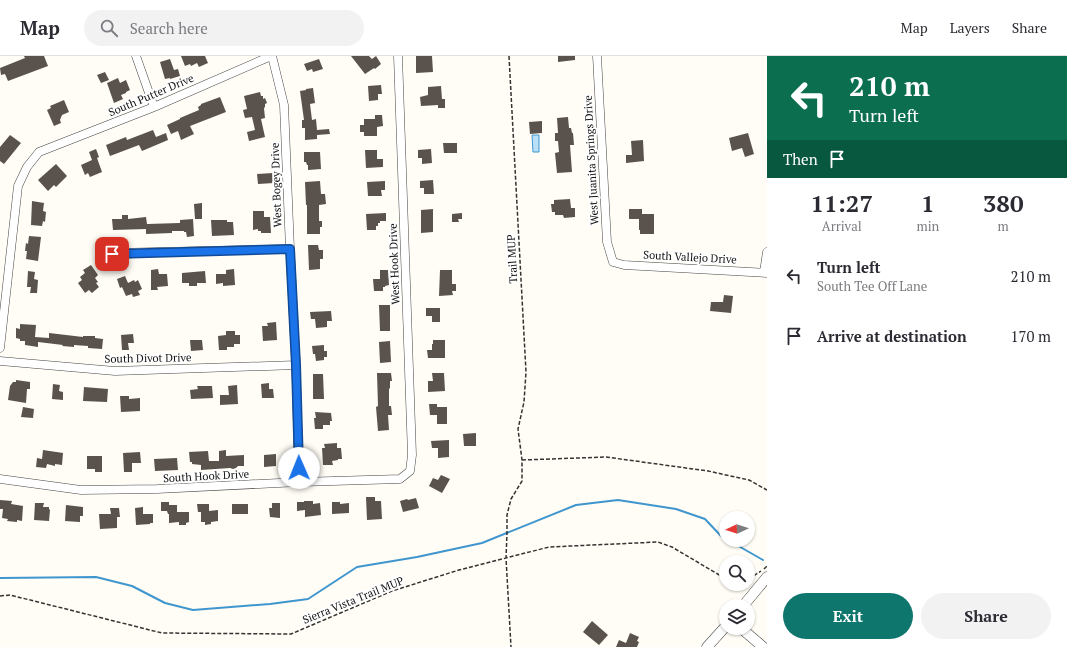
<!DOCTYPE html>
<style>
:root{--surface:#fff;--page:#f2f2f3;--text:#2b2b33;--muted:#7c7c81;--line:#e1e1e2;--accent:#0f766e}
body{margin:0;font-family:"PT Serif",serif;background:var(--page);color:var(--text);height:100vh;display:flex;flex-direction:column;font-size:15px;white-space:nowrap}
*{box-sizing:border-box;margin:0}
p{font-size:13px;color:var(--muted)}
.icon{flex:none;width:22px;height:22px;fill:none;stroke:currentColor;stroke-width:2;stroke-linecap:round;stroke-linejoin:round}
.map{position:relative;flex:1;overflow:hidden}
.sheet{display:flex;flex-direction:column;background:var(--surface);width:300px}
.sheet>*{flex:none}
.hud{background:#0b6e4f;color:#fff;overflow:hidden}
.needle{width:26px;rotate:267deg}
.buttons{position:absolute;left:719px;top:455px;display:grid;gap:8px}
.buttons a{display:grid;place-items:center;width:36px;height:36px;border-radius:50%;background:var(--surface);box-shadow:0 1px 3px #0004;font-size:20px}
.pin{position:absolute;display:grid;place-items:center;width:34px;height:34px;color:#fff;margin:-17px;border-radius:8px;box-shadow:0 2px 6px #0006}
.me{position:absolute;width:44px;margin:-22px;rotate:359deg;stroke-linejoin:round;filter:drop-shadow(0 0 3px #0008)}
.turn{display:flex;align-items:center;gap:14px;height:84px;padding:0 16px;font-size:18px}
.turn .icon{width:52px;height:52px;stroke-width:2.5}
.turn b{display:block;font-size:28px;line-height:34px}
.then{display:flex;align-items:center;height:38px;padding:0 16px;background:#0003;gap:8px;font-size:15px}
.eta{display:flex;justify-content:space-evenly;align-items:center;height:68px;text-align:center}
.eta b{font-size:24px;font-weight:700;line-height:28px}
.action{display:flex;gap:8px;margin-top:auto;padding:8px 16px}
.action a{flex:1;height:46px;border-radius:24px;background:var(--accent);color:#fff;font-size:16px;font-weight:700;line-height:46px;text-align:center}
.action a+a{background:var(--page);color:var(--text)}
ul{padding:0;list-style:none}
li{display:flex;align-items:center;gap:12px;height:60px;padding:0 16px}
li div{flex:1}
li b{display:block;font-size:15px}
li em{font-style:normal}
header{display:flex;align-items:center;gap:24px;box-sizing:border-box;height:56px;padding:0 20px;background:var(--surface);border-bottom:1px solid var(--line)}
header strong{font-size:19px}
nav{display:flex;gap:22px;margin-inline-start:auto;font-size:14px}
.search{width:280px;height:36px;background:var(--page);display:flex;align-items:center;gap:10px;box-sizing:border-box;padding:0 14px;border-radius:22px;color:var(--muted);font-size:15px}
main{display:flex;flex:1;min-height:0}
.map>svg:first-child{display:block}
.water{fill:#b9e0f7;stroke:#3f96cf}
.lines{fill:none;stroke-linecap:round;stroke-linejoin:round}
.stream{stroke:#3f96cf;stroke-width:2}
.building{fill:#5a524d}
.minor-casing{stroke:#444;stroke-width:9}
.tertiary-casing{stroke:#444;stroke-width:11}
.path{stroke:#333;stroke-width:1.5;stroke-dasharray:4 2;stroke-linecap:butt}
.minor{stroke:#fff;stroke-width:8}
.tertiary{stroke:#fff;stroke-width:10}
.route-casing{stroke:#114b97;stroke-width:10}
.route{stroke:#1a73e8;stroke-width:7}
.labels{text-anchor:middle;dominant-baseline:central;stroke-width:4;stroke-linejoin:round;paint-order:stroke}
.street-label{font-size:11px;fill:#111;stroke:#fff}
</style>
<header>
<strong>Map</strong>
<div class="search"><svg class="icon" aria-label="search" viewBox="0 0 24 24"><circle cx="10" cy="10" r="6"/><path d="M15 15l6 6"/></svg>Search here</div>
<nav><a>Map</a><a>Layers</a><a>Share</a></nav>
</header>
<main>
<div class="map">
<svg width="767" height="591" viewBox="0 0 767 591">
<rect width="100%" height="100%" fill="#fffdf5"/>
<path class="water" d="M532,79H539V96H533Z"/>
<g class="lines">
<path class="stream" d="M728,484L763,504
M0,522L96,521L132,530L165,547L193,554L270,548L308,543L357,511L417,501L482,487L576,449L618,444L676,453L705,463L721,480L726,483"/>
</g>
<path class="building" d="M24,0H44L48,10L8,25L5,18L1,19L0,12L25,2Z
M181,0H205L208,7L199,11L197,7L191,10L190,8L185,10Z
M351,0H369L372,3L376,0L381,8L375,13L374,12L365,18Z
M416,0H432L433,16L416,17Z
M558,0H575V4L558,6Z
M170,3L174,14L178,13L180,20L170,23V22L165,23L160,6Z
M319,3L323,13L313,16L312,13L307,15L304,8Z
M105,16L109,24L101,27L97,19Z
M118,22L120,27L126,24L130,34L126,36V37L121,39L123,43L114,47L107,27Z
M381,29L382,38H378V44L369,45L368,30Z
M441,30L442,43H445V52H438V49L421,50L420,41L428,39V31Z
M313,32L315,47L310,48L312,64L316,63L317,74L329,73L330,78L317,79V83L305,84V72H302V64H304L300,35L306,34V33Z
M260,36L261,40H263V43L265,42L267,47L265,48V51L264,52L265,62L261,63L265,81L249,85L247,76L255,74L252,61L245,62L243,54L247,53L244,40Z
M220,41L226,56L190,70L194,78L181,84L178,75L171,78L167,69L180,63V62L199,54L198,51L201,49V48Z
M64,44L69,56L62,59L60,64L61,67L54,70L47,54L51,52L50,50Z
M375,59H382L383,70L377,71V80H364V76H360V69H364V63H375Z
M568,61L569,72H571L572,77H573L574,89H570L572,116L557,117L555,97L559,96L558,85H555V77H558L557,62Z
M542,65V77L530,78L529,66Z
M153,74L156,81L166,77L168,84L142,95L139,89L110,100L106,89L126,81L127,84Z
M748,77L754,98L745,101L742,92L732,95L729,82Z
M10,79L21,87L4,108L0,105V91Z
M643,84L644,105L626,107V99H632L631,85Z
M443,87H457V97H444Z
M96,93L99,101L97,102L102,116L90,121L88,117L85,119L81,109L92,104L89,96Z
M431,93L432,107L422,108V102H418V94Z
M365,94H377V103H383V111L366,112Z
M304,96H320L321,113L308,114V109H307L306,106H304Z
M56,108L67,120L56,131L54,129L48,135L38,124Z
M273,117L274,127L258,128L257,118Z
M433,124L434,138H424V132H420V125Z
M320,125L321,138H325L326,148L319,149V165H322V171H320V178H307V149H306L305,126Z
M385,125V134H381L382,140H368L367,126Z
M570,143L571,152H575V161L564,162L563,159H555V156H552L551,148H554V144Z
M32,145L44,147L43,155L46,156L45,166L43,165L42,170L31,169Z
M202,147V163H195L194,148Z
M433,153V176L421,177V154Z
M629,153H642V158H654V178H640V174H639V163H629Z
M253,155H264V161H270L271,177H261V175H258V173L253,174Z
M386,157V165H380V167H378V170H376V174H367L366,158Z
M462,157V163H458L459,166H452V158Z
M122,159H128V163L146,161L147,168L180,167V164L193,163L194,180L187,181L186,176H184V175H172V177L146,178V173L113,174L112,163H122Z
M211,164H227V166H233L234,179L212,180Z
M29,180L41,181L38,205L26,203L27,195H25L26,187L28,188Z
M308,189H318L319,194H323V203H320V213L309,214Z
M91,209L98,219L95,222L98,226L96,227L99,231L92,237L89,234L85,237L78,227L82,224L80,221L85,217L83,214Z
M158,213L159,218H167L168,230L157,231L158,234H151V214Z
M234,213L235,229L223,230V227L216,228V218H226V214Z
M380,214H388L389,229L385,230V231H383V235H374L373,223H380Z
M440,214H452V228H456V235H452L453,239L439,240Z
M28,215L35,216L34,223L38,224L37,237H30L31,231H27Z
M205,215L206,227H197V230H189V227H182V217Z
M125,220L128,227L134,224L135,226L138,224L142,233L138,235L140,239L133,241L132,238L126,240L122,231L120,232L117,223Z
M724,239L733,240L731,257L710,255L711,246H723Z
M379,249H390V275H380Z
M426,252H440V266H432V260H426Z
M331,255L332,265H327V271L316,272L315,263H311L310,256Z
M276,266L277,284L263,285L262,270H268L267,267Z
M20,268L36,269L35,281L49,282V277L83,281V280H95V282L103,283L102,293L88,292V290L74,289V291L62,290L63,289L38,286V291L25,289V285H20V283L16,282V272L20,273Z
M226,275H235V279H240V288H234V291H227V294H219L218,280L226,279Z
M133,278L134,287H128L129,294H122L121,279Z
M190,284H202L203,294L191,295Z
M433,284H445V302H428L427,294H432V288H433Z
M390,285L391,306L380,307L379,286Z
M324,289V295H327V301H324V304L316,305L315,298H313L312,290Z
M377,317H391L392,325H390V332L389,333V350H391L392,359H388L389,374L378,375L376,351L378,350Z
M432,317H444L445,335L428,336V325H433Z
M313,318H323L324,343H313Z
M16,324L30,326V333H27L26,347L8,344L10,330L13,326H16Z
M269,327V333H273L274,342H262L261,328Z
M53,328L60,329L59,335L63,336V344L52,343Z
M237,329L238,348L220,349V339H229L228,330Z
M197,330H212L213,342L191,343L190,334L198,333Z
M84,331L108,333L107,346L83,345Z
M120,340H129V343L140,342V355L121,356Z
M429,348H437V351H447V368H437V359H430Z
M23,351L34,353L33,362L21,361Z
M315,356L331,357L332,365H330V369H323V373H315L314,362H316Z
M476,377V390H464L463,378Z
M449,384V401L438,402V392H432L431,385Z
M337,387V392H341L342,403H338V404L332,405L333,409H323L322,392H325L324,388Z
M43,394L63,397L62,409L55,408V410L47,408L46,412L36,411L37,402L42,403Z
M226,394V400L244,399V410H238L236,412L233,413L230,412L201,414V409L192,408V406H190L189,396L208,395L209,405H219V395Z
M140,396L141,407H132V416H124L123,397Z
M276,398V410L264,411V399Z
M87,400H102V416H95V413H87Z
M177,402L178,414L155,415L154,403Z
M441,419L450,423L442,437L429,430L433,422L438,424Z
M366,441H375V445H381L382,463L367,464Z
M416,442L419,452L403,456L400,445L407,443L408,444Z
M0,444L12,445L11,448L23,450L22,465L17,464V466L7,465L8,463L2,462L3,453H0Z
M304,445H313V448L320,447L321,459L305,461V454L297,455V446H304Z
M161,446H169V449H177V456H189V466L186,467V469H179V466L169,467V458H168L167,455H161Z
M332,446H340V448L349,447V457L332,458Z
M35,447H44L43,451H49V453L50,454L49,465L34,464Z
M272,447H280V462L270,461L269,452H272Z
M197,448H209V455L218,454V465L211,466V468L205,469V466H201V456H198Z
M232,448H248V458H232Z
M66,449L83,451V460H80V466L65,465Z
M143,451V458H153V467H150V468L136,469L135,452Z
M110,452H119L120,461H117V472L100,473L99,458H111Z
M592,565L608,579L599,589L583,576Z
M630,577L639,581L637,585L639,586L637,591H616L619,584L626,587Z"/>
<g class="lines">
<g class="minor-casing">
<path id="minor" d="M136,0L154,51
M272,0L284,49L290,193L296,309L299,426
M597,0L607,186L613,206L624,209L767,217
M111,197L290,193
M764,216L767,196
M0,292L18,130L27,111L39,96L154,51L271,0
M0,305L115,315L296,309
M0,423L81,434L157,433L299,426L400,423L410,415L412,399L398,0"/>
</g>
<g class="tertiary-casing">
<path id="tertiary" d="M743,550L767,521
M741,572L763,591
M707,591L726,570"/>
</g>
<path class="path" d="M509,0L526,316L524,346L518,373L522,404V425L511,443L507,459V477L506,502L511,591
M522,404L606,401L708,415L749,424L767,434
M764,513L767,510
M748,521L755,519L761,515
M0,540L10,539L162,577L291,578L392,535L459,514L549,491L658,486L672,491L726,523"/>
<use href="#minor" class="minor"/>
<use href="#tertiary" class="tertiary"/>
</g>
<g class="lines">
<g class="route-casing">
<path id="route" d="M112,198L290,193L296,309L299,412"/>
</g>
<use href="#route" class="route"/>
</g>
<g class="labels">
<g class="street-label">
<text transform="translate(151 39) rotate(-23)">South Putter Drive</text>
<text transform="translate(591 104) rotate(-93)">West Juanita Springs Drive</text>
<text transform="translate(276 129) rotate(-92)">West Bogey Drive</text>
<text transform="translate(690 201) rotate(3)">South Vallejo Drive</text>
<text transform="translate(512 203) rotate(-93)">Trail MUP</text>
<text transform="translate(394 208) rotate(-92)">West Hook Drive</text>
<text transform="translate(148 302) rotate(-1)">South Divot Drive</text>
<text transform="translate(206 420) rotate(-3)">South Hook Drive</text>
<text transform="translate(353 544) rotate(-22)">Sierra Vista Trail MUP</text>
</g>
</g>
</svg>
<div class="buttons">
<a><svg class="needle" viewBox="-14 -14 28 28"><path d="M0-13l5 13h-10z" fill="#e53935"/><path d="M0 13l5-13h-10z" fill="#7c7c81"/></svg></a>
<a><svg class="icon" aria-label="search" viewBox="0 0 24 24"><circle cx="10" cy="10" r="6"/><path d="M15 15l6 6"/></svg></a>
<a><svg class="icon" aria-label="layers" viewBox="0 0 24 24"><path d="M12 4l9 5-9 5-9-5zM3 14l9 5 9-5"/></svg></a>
</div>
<div class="pin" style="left:112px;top:198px;background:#d93025"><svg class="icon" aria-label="arrive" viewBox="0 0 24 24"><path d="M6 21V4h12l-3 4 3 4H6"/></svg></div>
<svg class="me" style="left:299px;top:412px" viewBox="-20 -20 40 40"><circle r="19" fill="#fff"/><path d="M0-13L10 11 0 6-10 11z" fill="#1a73e8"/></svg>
</div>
<section class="sheet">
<div class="hud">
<div class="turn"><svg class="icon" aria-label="left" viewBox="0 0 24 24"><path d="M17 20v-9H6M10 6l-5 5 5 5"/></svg><div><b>210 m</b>Turn left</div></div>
<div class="then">Then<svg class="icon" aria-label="arrive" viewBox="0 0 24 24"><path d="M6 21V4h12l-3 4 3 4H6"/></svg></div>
</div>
<div class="eta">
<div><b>11:27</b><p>Arrival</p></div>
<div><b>1</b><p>min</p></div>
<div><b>380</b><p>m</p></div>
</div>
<ul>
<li><svg class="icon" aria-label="left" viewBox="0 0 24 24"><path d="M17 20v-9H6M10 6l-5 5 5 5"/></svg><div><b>Turn left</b><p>South Tee Off Lane</p></div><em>210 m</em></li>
<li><svg class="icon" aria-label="arrive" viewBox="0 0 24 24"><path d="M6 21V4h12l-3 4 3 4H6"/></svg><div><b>Arrive at destination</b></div><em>170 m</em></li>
</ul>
<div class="action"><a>Exit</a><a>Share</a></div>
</section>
</main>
